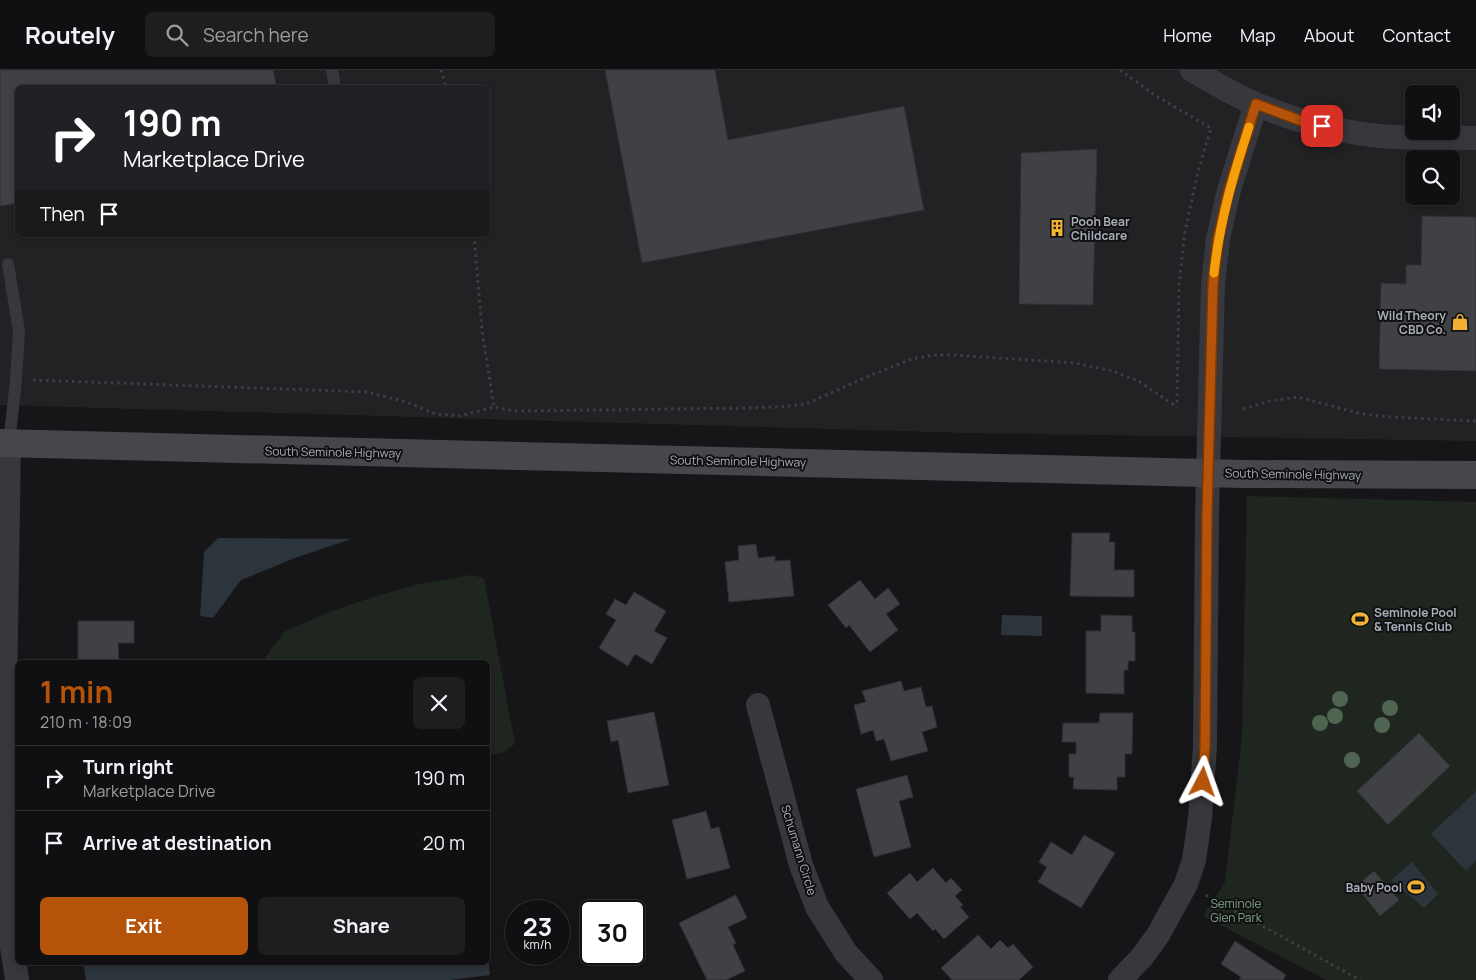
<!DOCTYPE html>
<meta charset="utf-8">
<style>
:root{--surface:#101012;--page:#1e1e20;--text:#f1f3f6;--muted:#9c9d9f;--line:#303032;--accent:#b45309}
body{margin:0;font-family:Manrope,sans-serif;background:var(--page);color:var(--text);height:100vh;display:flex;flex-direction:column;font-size:19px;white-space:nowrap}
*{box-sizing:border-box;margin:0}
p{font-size:16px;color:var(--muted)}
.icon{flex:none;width:28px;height:28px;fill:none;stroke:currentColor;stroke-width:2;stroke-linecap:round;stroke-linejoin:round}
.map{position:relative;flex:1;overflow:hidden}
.details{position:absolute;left:15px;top:590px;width:475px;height:305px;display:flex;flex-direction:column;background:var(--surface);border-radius:8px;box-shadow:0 2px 8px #0003,0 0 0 1px var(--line)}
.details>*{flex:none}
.hud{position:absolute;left:15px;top:15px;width:475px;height:152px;border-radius:8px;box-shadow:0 2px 8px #0003,0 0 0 1px var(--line);background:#202124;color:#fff;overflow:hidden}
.controls{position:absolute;left:1405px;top:15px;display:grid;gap:10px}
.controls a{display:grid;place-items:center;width:55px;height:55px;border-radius:8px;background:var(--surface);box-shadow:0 2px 8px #0003,0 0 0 1px var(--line);font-size:25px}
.speed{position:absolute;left:505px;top:830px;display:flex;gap:10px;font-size:25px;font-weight:700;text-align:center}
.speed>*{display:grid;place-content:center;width:65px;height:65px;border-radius:50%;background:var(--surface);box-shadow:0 2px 8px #0003,0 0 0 1px var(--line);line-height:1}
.speed small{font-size:12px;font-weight:400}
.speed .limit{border:2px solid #111;border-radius:8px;background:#fff;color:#111}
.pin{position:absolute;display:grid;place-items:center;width:42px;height:42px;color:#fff;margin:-21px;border-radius:10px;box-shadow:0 2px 8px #0006}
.me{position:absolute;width:55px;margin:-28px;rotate:4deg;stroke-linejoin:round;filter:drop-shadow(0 0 4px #0008)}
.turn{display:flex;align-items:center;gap:18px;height:105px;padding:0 25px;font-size:22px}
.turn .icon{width:65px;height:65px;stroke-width:2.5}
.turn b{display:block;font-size:35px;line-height:42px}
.then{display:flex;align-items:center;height:48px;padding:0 25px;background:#0003;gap:10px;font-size:19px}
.round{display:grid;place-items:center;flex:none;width:52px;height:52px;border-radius:8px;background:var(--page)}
.summary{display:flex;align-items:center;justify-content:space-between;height:85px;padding:0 25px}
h1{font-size:30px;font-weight:700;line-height:38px;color:var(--accent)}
.action{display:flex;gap:10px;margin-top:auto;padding:10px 25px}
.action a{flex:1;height:58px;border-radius:8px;background:var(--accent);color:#fff;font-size:20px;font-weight:700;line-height:58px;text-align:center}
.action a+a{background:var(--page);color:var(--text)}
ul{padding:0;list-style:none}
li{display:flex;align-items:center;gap:15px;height:65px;padding:0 25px;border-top:1px solid var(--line)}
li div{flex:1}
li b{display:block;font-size:19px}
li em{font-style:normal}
header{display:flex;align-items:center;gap:30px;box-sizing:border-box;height:70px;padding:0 25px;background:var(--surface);border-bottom:1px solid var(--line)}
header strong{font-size:24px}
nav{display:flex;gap:28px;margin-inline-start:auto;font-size:18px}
.search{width:350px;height:45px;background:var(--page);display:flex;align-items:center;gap:12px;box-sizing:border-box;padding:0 18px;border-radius:8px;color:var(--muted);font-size:19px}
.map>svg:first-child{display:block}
.built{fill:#222225;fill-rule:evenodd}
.green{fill:#1e261f}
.water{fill:#2c353c}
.building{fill:#404145;stroke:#303034}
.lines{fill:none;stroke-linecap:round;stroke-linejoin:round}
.path{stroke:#3d3f44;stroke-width:3;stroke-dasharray:2.5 4;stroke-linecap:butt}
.lane{stroke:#37383d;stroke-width:12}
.street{stroke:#37383d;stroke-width:24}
.secondary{stroke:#45474d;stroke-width:28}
.tree{fill:#506452}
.route-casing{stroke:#753606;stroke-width:12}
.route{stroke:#b45309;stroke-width:9}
.slow{stroke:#f59e0b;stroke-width:9}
.labels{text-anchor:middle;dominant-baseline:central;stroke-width:4;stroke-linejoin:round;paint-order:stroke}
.poi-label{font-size:12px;font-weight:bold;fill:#a8adb8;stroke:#111113;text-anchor:start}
.street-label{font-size:12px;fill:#a8adb8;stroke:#111113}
.park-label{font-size:12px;fill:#7fa381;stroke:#111113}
</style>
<header>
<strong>Routely</strong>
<div class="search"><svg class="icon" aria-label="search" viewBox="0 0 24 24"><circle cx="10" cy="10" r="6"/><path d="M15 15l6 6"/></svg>Search here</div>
<nav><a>Home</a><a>Map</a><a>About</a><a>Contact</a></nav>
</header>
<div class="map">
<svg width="1476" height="910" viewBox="0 0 1476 910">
<rect width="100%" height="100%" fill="#161618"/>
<path class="built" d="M0,0H1476V371L967,363L0,335ZM18,18H488V165H18ZM1414,24H1451V61H1414ZM1414,89H1451V126H1414Z"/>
<path class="green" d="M1247,426L1476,432V910H1326L1203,846L1225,812L1242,666Z
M471,505L484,508L515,674L502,683L488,685V592H262L284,562L327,543L370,528L419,514Z"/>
<path class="water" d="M218,468L351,469L295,488L241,510L213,548L200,546L204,482Z
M1002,545L1042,546V566L1001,565Z
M1476,721V791L1466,801L1431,764Z
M1412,792L1438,824L1424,838L1391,810Z
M488,889L490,905L450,910H86L83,893L488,892Z"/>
<path class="building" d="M0,0H273L277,18H18V133L0,136Z
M605,0H715L728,70L904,36L924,140L642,193Z
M1097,79L1093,235L1019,234L1021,83Z
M1422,146L1476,147V301L1379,299L1381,213L1406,214V195H1421Z
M1072,463H1110L1109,472H1115L1114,500H1134V527L1070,526Z
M756,474L758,488L775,486V491L790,490L794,526L729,532L725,492L739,490L738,476Z
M860,510L875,529L888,518L900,534L886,544L898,560L870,582L849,555L846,558L828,535Z
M634,522L666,541L654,561L667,568L652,594L635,584L628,596L599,578L616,550L606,544L615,529L626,535Z
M1101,545L1132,546V562H1135V591H1128V600H1124V624L1086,623V561H1101Z
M78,551H134V573H118L119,592H78Z
M901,611L904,621L921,617L926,637L932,636L937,657L922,662L928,681L891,691L884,669L876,671L873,660L861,664L854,635L866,632L862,621Z
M654,642L669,715L628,723L618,670L611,672L607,651Z
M1100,643H1133L1132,684H1125V707H1117V720L1073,719L1074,707H1069V684H1076V672H1062L1063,653H1099Z
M1419,663L1450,696L1388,755L1357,721Z
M907,705L913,727L899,731L911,777L874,787L856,719Z
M706,741L711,759L719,757L730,798L687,809L672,750Z
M1084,765L1115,783L1081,838L1038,812L1047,797L1039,792L1051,772L1072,785Z
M933,798L946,813L951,808L962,820L955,826L963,835L960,837L969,847L944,869L935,859L933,861L917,843L910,849L887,823L910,803L917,812Z
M1374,801L1399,830L1380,846L1356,816Z
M736,825L747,848L728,857L736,873L733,875L745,901L726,910H707L679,853Z
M978,865L991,879L1000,870L1008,878L1013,874L1033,897L1019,910H952L941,898Z
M1235,871L1286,905L1283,910H1239L1241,907L1221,894Z"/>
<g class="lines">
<path class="path" d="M441,0L446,18
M1120,0L1156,26L1211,58L1198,101L1185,162L1179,214L1177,337
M474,165L482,260L494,337
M33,310L367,322L407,332L436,344L460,346L494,337L516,341L747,338L779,337L806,334L871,305L912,289L933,285H953L1074,293L1113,301L1140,312L1177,337
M1243,339L1270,331L1298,327L1362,344L1389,347L1476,351
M1206,825L1360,910"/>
<path class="lane" d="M332,0L335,18
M8,194L19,261L16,310L9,374"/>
<path class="street" d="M1192,0C1213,12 1234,25 1256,34C1286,47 1319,57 1351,62C1392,70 1435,67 1476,68
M9,374L2,811L17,910
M758,635L801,795L817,837L846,883L871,910
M1120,910L1142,887L1158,865L1186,814L1194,790L1200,748L1205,676L1207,445L1213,214L1218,169L1229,120L1256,34"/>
<path class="secondary" d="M0,373L1243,404L1476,405"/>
</g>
<g class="tree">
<circle cx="1340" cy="629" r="8"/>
<circle cx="1390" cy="638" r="8"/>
<circle cx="1335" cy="646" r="8"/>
<circle cx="1320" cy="653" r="8"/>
<circle cx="1382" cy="655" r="8"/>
<circle cx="1352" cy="690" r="8"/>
</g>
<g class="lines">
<g class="route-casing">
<path id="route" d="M1203,712L1205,676L1207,445L1213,214L1218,169L1229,120L1256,34L1307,53L1322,56"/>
</g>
<use href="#route" class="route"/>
<path class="slow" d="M1214,203C1220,151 1233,106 1249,57"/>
</g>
<defs>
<g id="building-bare" transform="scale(1.35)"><path d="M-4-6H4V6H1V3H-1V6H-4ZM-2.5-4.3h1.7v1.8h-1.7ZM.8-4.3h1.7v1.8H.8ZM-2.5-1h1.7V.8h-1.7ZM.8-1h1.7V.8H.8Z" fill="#f2b134" stroke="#111113" stroke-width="2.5" paint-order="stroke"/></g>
<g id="shop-bare" transform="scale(1.35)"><path d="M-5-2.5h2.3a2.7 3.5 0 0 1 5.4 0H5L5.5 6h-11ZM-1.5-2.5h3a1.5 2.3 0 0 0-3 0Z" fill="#f2b134" stroke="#111113" stroke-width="2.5" paint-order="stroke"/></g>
<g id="stadium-bare" transform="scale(1.35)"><path d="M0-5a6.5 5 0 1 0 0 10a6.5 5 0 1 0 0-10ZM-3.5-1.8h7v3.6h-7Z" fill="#f2b134" stroke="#111113" stroke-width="2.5" paint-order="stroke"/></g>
</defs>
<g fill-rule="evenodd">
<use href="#building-bare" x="1057" y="158"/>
<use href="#shop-bare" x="1460" y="252"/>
<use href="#stadium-bare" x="1360" y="549"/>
<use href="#stadium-bare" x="1416" y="817"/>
</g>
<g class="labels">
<g class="poi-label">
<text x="1071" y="151">Pooh Bear<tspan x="1071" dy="14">Childcare</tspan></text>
<text x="1446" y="245" text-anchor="end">Wild Theory<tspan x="1446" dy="14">CBD Co.</tspan></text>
<text x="1374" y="542">Seminole Pool<tspan x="1374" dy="14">&amp; Tennis Club</tspan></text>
<text x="1402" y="817" text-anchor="end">Baby Pool</text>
</g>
<g class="street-label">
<text transform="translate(333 382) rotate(1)">South Seminole Highway</text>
<text transform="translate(738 391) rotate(1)">South Seminole Highway</text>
<text transform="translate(1293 404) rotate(1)">South Seminole Highway</text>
<text transform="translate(799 780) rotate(73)">Schumann Circle</text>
</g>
<g class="park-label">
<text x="1236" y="833">Seminole<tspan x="1236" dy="14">Glen Park</tspan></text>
</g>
</g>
</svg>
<div class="controls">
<a><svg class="icon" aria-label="sound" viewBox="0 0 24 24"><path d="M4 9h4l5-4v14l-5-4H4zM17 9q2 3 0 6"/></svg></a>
<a><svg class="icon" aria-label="search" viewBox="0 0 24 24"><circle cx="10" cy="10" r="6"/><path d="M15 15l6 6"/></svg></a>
</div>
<div class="speed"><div>23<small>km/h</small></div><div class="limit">30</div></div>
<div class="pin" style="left:1322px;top:56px;background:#d93025"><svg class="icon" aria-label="arrive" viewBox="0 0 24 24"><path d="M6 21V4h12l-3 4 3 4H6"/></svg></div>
<svg class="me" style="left:1203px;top:712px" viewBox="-20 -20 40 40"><path d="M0-17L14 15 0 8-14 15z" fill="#b45309" stroke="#fff" stroke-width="4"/></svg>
<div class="hud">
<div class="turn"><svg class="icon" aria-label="right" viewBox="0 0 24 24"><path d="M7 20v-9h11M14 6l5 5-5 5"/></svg><div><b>190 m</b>Marketplace Drive</div></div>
<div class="then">Then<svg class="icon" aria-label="arrive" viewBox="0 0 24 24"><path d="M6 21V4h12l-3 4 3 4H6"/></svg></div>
</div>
<section class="details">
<div class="summary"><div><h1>1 min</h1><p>210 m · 18:09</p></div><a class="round"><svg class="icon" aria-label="close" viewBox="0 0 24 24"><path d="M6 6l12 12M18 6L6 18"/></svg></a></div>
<ul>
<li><svg class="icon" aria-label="right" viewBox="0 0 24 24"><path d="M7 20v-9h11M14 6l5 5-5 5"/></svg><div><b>Turn right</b><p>Marketplace Drive</p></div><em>190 m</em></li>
<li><svg class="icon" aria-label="arrive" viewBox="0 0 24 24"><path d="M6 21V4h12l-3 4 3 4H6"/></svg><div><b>Arrive at destination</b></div><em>20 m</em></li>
</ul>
<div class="action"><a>Exit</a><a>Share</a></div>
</section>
</div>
